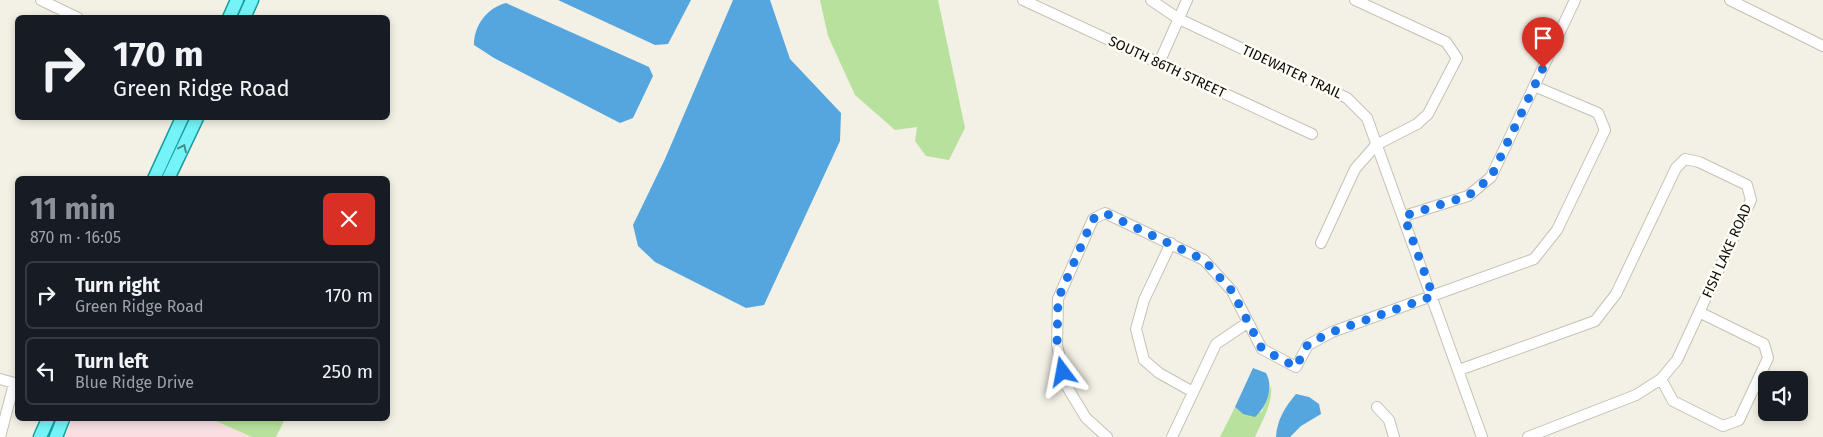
<!DOCTYPE html>
<meta charset="utf-8">
<style>
:root{--surface:#171b24;--page:#242831;--text:#f1f3f6;--muted:#9ea1a6;--line:#363941;--accent:#8c9099}
body{margin:0;font-family:"Fira Sans",sans-serif;background:var(--page);color:var(--text);height:100vh;display:flex;flex-direction:column;font-size:19px;white-space:nowrap}
*{box-sizing:border-box;margin:0}
p{font-size:16px;color:var(--muted)}
.icon{flex:none;width:28px;height:28px;fill:none;stroke:currentColor;stroke-width:2;stroke-linecap:round;stroke-linejoin:round}
.map{position:relative;flex:1;overflow:hidden}
.sheet{position:absolute;left:15px;top:176px;width:375px;height:245px;display:flex;flex-direction:column;background:var(--surface);border-radius:8px;box-shadow:0 2px 8px #0003}
.sheet>*{flex:none}
.hud{position:absolute;left:15px;top:15px;width:375px;height:105px;border-radius:8px;box-shadow:0 2px 8px #0003;background:#171b24;color:var(--text);overflow:hidden}
.controls{position:absolute;left:1758px;top:371px;display:grid;gap:10px}
.controls a{display:grid;place-items:center;width:50px;height:50px;border-radius:8px;background:var(--surface);box-shadow:0 2px 8px #0003;font-size:25px}
.pin{position:absolute;display:grid;place-items:center;width:42px;height:42px;color:#fff;margin:-51px -21px;border-radius:50% 50% 50% 0;rotate:-45deg;box-shadow:0 0 5px #0007}
.pin .icon{rotate:45deg}
.me{position:absolute;width:55px;margin:-28px;rotate:347deg;stroke-linejoin:round;filter:drop-shadow(0 0 4px #0008)}
.turn{display:flex;align-items:center;gap:18px;height:105px;padding:0 15px;font-size:22px}
.turn .icon{width:65px;height:65px;stroke-width:2.5}
.turn b{display:block;font-size:35px;line-height:42px}
.round{display:grid;place-items:center;flex:none;width:52px;height:52px;border-radius:8px;background:var(--page)}
.overview{display:flex;align-items:center;justify-content:space-between;height:85px;padding:0 15px}
h1{font-size:30px;font-weight:700;line-height:38px;color:var(--accent)}
ul{padding:0;list-style:none}
li{display:flex;align-items:center;gap:15px;height:68px;margin:0 10px 8px;padding:0 5px;border:2px solid var(--line);border-radius:8px}
li div{flex:1}
li b{display:block;font-size:19px}
li em{font-style:normal}
.map>svg:first-child{display:block}
.commercial{fill:#f9dee2}
.green{fill:#b8e19d}
.water{fill:#55a5df}
.lines{fill:none;stroke-linecap:round;stroke-linejoin:round}
.minor-casing{stroke:#c4c1b6;stroke-width:12}
.major-casing{stroke:#159e9f;stroke-width:15}
.minor{stroke:#fff;stroke-width:10}
.major{stroke:#75f4f7;stroke-width:12}
.oneway{stroke:#468c8b}
.route{stroke:#1a73e8;stroke-width:9;stroke-dasharray:0 16.2}
.labels{text-anchor:middle;dominant-baseline:central;stroke-width:5;stroke-linejoin:round;paint-order:stroke}
.street-label{font-size:14px;fill:#0d0c08;stroke:#fffdf6}
</style>
<div class="map">
<svg width="1823" height="437" viewBox="0 0 1823 437">
<rect width="100%" height="100%" fill="#f3f0e5"/>
<path class="commercial" d="M72,419H211L252,437H65Z"/>
<path class="green" d="M820,0H938L965,128L949,160L926,156L915,141L917,127L895,130L855,95L828,36Z
M1271,386C1273,404 1262,421 1255,437H1220L1235,407L1243,414L1262,412Z
M211,419H285L276,437H252Z"/>
<path class="water" d="M558,0H691L668,44L655,45Z
M733,0H770L790,59L841,113L840,141L764,305L746,308L655,262L638,246L633,225L665,159Z
M506,3L649,67L653,76L633,118L620,123L494,58L474,45C474,25 487,8 506,3Z
M1253,368L1266,373C1274,387 1267,407 1255,417L1243,414L1235,407Z
M1296,394L1309,397L1319,404L1321,414L1301,426L1290,437H1276C1277,420 1285,407 1296,394Z"/>
<g class="lines">
<g class="minor-casing">
<path id="minor" d="M41,0L78,18
M1023,0L1312,134
M1151,0L1179,19L1347,98L1367,118L1482,437
M1730,0L1823,46
M1159,63L1187,0
M1404,216L1468,196L1491,177L1575,0
M1171,243L1144,300L1136,329L1144,360L1159,373L1193,392
M1321,243L1355,169L1376,145L1417,124L1428,114L1457,58L1446,42L1355,0
M1459,370L1595,321L1616,294L1676,168L1685,159L1699,162L1747,185L1751,200L1677,360L1661,379L1636,395L1528,437
M0,379L18,384
M1661,379L1673,401L1723,426L1739,420L1768,358L1764,344L1699,312
M1377,407L1389,420L1394,437
M0,437L14,384
M1107,437L1086,418L1066,385L1057,345L1058,299L1093,219L1105,213L1204,260L1232,291L1262,349L1296,367L1308,345L1332,332L1534,259L1557,230L1605,130L1598,113L1534,86
M1172,437L1216,344L1247,323"/>
</g>
<g class="major-casing">
<path id="major" d="M229,18L237,0
M244,18L252,0
M154,179L182,118
M168,179L197,118
M40,437L48,419
M56,437L63,419"/>
</g>
<use href="#minor" class="minor"/>
<use href="#major" class="major"/>
</g>
<defs><path id="oneway-chevron" d="M-2-3.5L2.5 0L-2 3.5" fill="none" stroke-width="1.6" stroke-linecap="round" stroke-linejoin="round" transform="scale(1.25)"/></defs>
<use class="oneway" href="#oneway-chevron" transform="translate(183 148) rotate(-65)"/>
<g class="lines">
<path class="route" d="M1063,372L1057,345L1058,299L1093,219L1105,213L1204,260L1232,291L1262,349L1296,367L1308,344L1332,332L1433,296L1404,216L1468,196L1491,177L1543,68"/>
</g>
<g class="labels">
<g class="street-label">
<text transform="translate(1167 67) rotate(25)">SOUTH 86TH STREET</text>
<text transform="translate(1292 72) rotate(25)">TIDEWATER TRAIL</text>
<text transform="translate(1727 251) rotate(-66)">FISH LAKE ROAD</text>
</g>
</g>
</svg>
<div class="controls">
<a><svg class="icon" aria-label="sound" viewBox="0 0 24 24"><path d="M4 9h4l5-4v14l-5-4H4zM17 9q2 3 0 6"/></svg></a>
</div>
<div class="pin" style="left:1543px;top:68px;background:#d93025"><svg class="icon" aria-label="arrive" viewBox="0 0 24 24"><path d="M6 21V4h12l-3 4 3 4H6"/></svg></div>
<svg class="me" style="left:1063px;top:372px" viewBox="-20 -20 40 40"><path d="M0-17L14 15 0 8-14 15z" fill="#1a73e8" stroke="#fff" stroke-width="4"/></svg>
<div class="hud">
<div class="turn"><svg class="icon" aria-label="right" viewBox="0 0 24 24"><path d="M7 20v-9h11M14 6l5 5-5 5"/></svg><div><b>170 m</b>Green Ridge Road</div></div>
</div>
<section class="sheet">
<div class="overview"><div><h1>11 min</h1><p>870 m · 16:05</p></div><a class="round" style="background:#d93025;color:#fff"><svg class="icon" aria-label="close" viewBox="0 0 24 24"><path d="M6 6l12 12M18 6L6 18"/></svg></a></div>
<ul>
<li><svg class="icon" aria-label="right" viewBox="0 0 24 24"><path d="M7 20v-9h11M14 6l5 5-5 5"/></svg><div><b>Turn right</b><p>Green Ridge Road</p></div><em>170 m</em></li>
<li><svg class="icon" aria-label="left" viewBox="0 0 24 24"><path d="M17 20v-9H6M10 6l-5 5 5 5"/></svg><div><b>Turn left</b><p>Blue Ridge Drive</p></div><em>250 m</em></li>
</ul>
</section>
</div>
